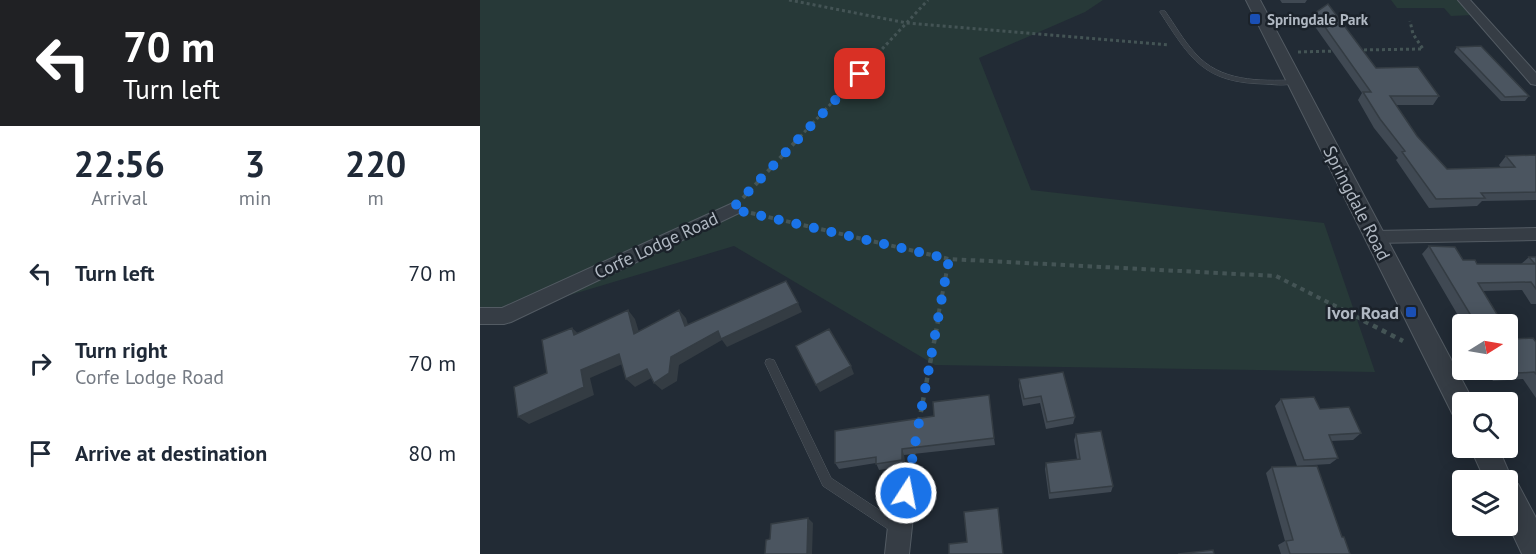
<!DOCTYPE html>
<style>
:root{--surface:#fff;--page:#f2f2f3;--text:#1f2937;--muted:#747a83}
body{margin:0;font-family:"PT Sans",sans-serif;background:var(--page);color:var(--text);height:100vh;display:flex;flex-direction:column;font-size:22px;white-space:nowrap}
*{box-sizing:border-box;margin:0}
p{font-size:20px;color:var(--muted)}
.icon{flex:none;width:33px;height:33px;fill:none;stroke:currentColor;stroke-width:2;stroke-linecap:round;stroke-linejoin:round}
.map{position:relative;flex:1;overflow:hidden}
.panel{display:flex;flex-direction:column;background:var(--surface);width:480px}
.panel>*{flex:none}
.banner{background:#202124;color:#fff;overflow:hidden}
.needle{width:39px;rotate:79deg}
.buttons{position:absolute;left:972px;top:314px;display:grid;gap:12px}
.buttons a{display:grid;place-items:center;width:66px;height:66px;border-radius:6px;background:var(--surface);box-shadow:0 3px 15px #0003;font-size:30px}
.pin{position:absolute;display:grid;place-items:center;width:51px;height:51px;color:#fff;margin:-26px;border-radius:12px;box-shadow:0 3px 9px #0006}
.me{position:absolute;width:66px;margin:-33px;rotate:11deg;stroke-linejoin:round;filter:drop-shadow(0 0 4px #0008)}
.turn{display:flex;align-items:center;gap:21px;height:126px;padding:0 24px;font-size:27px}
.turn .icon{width:78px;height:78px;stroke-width:2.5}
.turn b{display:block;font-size:42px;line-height:51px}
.eta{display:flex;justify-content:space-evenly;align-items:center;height:102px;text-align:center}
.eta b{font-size:36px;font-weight:600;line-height:42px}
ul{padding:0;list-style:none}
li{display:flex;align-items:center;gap:18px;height:90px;padding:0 24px}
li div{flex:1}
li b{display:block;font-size:22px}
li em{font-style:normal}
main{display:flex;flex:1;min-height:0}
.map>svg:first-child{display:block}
.green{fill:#273938}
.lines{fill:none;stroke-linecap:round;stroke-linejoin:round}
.service-casing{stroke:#535b63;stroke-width:1}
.minor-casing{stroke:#535b63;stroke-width:2}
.tertiary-casing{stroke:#535b63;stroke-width:2}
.path-far2{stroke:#445455;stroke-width:3;stroke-dasharray:3 3;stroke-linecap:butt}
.path-far1{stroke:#445455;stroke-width:4;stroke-dasharray:4.5 4.5;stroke-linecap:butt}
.path{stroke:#445455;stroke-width:4.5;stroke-dasharray:5 5;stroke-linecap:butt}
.service{fill:#363d45;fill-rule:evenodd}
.minor{fill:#363d45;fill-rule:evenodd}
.tertiary{fill:#363d45;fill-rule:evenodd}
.wall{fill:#404953}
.shaded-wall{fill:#343c43}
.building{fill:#4b5560;stroke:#343c43;stroke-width:1.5}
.route{stroke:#1a73e8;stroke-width:10;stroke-dasharray:0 18}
.transit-dot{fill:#1a4fb4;stroke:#1b222a;stroke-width:2}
.labels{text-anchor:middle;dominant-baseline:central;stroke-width:5;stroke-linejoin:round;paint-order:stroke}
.far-poi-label{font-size:15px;font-weight:bold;fill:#b0b8c2;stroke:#1b222a;text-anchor:start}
.street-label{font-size:18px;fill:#b0b8c2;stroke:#1b222a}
.poi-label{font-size:18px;font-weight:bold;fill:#b0b8c2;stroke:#1b222a;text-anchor:end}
</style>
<main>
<section class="panel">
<div class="banner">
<div class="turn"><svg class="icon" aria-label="left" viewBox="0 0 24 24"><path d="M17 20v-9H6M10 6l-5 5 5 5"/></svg><div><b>70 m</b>Turn left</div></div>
</div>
<div class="eta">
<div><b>22:56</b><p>Arrival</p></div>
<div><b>3</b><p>min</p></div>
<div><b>220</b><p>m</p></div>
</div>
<ul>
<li><svg class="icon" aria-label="left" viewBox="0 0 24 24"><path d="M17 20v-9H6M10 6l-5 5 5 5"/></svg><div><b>Turn left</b></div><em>70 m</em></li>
<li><svg class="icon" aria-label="right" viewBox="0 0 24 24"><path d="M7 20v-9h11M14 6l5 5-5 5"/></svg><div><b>Turn right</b><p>Corfe Lodge Road</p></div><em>70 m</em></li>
<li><svg class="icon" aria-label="arrive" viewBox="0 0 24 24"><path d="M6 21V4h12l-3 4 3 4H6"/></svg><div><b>Arrive at destination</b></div><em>80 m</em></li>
</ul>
</section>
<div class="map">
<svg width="1056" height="554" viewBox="0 0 1056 554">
<rect width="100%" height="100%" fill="#222b35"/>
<path class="green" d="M0,0H623L605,12L499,58L551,190L844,223L895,372L455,365L254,246L0,322Z
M911,0H979L993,15L971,16L964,8H917Z"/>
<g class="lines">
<g class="service-casing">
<path id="service" d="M681,11H685C695,25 703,40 715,53C740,82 779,81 815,80L818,82C810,86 796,85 786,84C724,83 711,60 680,12Z
M290,359L294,360L351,478L422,525L424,529L422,533L418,535L414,533L343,486L285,363L286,360Z"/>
</g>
<g class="minor-casing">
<path id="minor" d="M978,0H990L1056,73V85L1051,84Z
M253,203L259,205L261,209L259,213L31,322L24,324H0V308H22Z
M1056,228V240L894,243L888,242L885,237L888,232L894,231Z
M421,505L429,509L433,517L429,554H405L409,517L413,509Z"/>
</g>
<g class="tertiary-casing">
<path id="tertiary" d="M766,0H780L991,397L993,402H982V418L973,415Z
M990,447H1018L1033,482L1038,484L1056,518V554H1042L1028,524V480H1005Z"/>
</g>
<path class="path-far2" d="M309,0L427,23L689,45
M878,50L943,49L933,34L930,21
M818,52L856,51
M316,141L448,0"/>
<path class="path-far1" d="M263,198L317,140
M271,213L469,259L796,276L887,322
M457,322L469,259"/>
<path class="path" d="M884,321L923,341
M439,422L458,321
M425,495L434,450"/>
<use href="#service" class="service"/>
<use href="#minor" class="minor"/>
<use href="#tertiary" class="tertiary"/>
</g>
<path class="wall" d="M800,0H827L825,3H802Z
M835,13L896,68L959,96L953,105H916L937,136L967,169L1021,168L1019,165L1026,156L1056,155V200L1002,201L997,206L949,208L916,160L918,158L894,128L878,100L882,93L831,21Z
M977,47L1049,96L1045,101H1021L974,52Z
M949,246L983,260L997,264H1041L1049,257H1056V304H1051L1042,290L1003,291L1023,324H983L942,254Z
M1033,339L1056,342V398L1043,379L1013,381L1005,369H1028Z
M539,379L595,417L593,424L566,429L560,403L543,406L539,386Z
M801,399L840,409L881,433L873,440L851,441L858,458L850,464L817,466L795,406Z
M355,431L514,438L515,445L424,455L425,466L399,470L396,463L359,469L355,463Z
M596,434L633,486L631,492L569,499L565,469L566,463L597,459L594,440Z
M792,467L870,554H801L798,545L805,541L786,473Z"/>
<path class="shaded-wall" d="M318,303L322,312L247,347L242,340L199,365L197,381L182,390L174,383L191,357L238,331Z
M148,310L155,319L162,342L154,334Z
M199,310L206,318L211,334L205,326Z
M92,328L101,336L94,335Z
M139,354L147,362L110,378L114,395L49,424L38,417L101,370Z
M371,366L374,374L340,392L336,385Z
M167,369L175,376L155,387L146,379Z
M422,449L424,455L425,466L422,460Z
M328,518L333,523L332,554H327Z"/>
<path class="building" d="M848,4L896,68L938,67L959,96H910L937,136L967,169L1035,167L1026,156L1056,155V192L1001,193L1005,198L956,199L922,152L925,151L900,119L883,92H891L835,13Z
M1001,46L1049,96L1025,97L977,47Z
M949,246L975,247L983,260H995L997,264H1055L1049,257H1056V289L1051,282L998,283L1023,324H996Z
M306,281L318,303L241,339L238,331L191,357L189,373L174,383L167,369L146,379L139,354L101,370L104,387L38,417L34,387L67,373L62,340L92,328L94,335L148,310L154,334L199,310L205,326Z
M349,329L371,366L336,385L316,346Z
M1028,331L1033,339L1053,338L1056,342V374L1054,372L1023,374L1020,369H1028Z
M583,372L595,417L567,422L561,396L544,399L539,379Z
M509,395L514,438L422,449V460L396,464V457L355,463V431L454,416L453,402Z
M834,397L840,409L869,407L881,433L849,435L858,458L824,460L801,399Z
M621,431L633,486L570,493L566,463L600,459L596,434Z
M837,466L862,537H864L870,554H810L806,541L813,540L792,467Z
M518,508L523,554H469V544L487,542L484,512Z
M328,518L327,554H285L286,540L290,539L291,524Z
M733,550L734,554H698Z"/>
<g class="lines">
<path class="route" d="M380,74L252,209L469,259L426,493"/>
</g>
<g class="transit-dot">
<rect x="769" y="13" width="12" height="12" rx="3"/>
<rect x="925" y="306" width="12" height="12" rx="3"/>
</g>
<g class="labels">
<g class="far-poi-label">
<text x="787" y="19">Springdale Park</text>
</g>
<g class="street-label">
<text transform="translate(877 203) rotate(63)">Springdale Road</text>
<text transform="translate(176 245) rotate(-25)">Corfe Lodge Road</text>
</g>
<g class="poi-label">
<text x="919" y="312">Ivor Road</text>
</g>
</g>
</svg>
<div class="buttons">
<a><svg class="needle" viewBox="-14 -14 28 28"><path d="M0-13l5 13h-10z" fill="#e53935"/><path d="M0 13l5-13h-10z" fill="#747a83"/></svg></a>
<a><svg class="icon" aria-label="search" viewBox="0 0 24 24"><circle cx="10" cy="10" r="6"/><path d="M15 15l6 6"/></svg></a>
<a><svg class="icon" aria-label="layers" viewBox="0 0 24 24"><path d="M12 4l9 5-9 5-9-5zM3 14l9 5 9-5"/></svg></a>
</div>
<div class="pin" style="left:380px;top:74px;background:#d93025"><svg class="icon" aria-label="arrive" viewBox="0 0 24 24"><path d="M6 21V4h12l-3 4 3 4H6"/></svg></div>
<svg class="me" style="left:426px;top:493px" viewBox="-20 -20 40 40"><circle r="17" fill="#1a73e8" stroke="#fff" stroke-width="3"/><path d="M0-11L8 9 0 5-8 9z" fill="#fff"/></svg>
</div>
</main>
